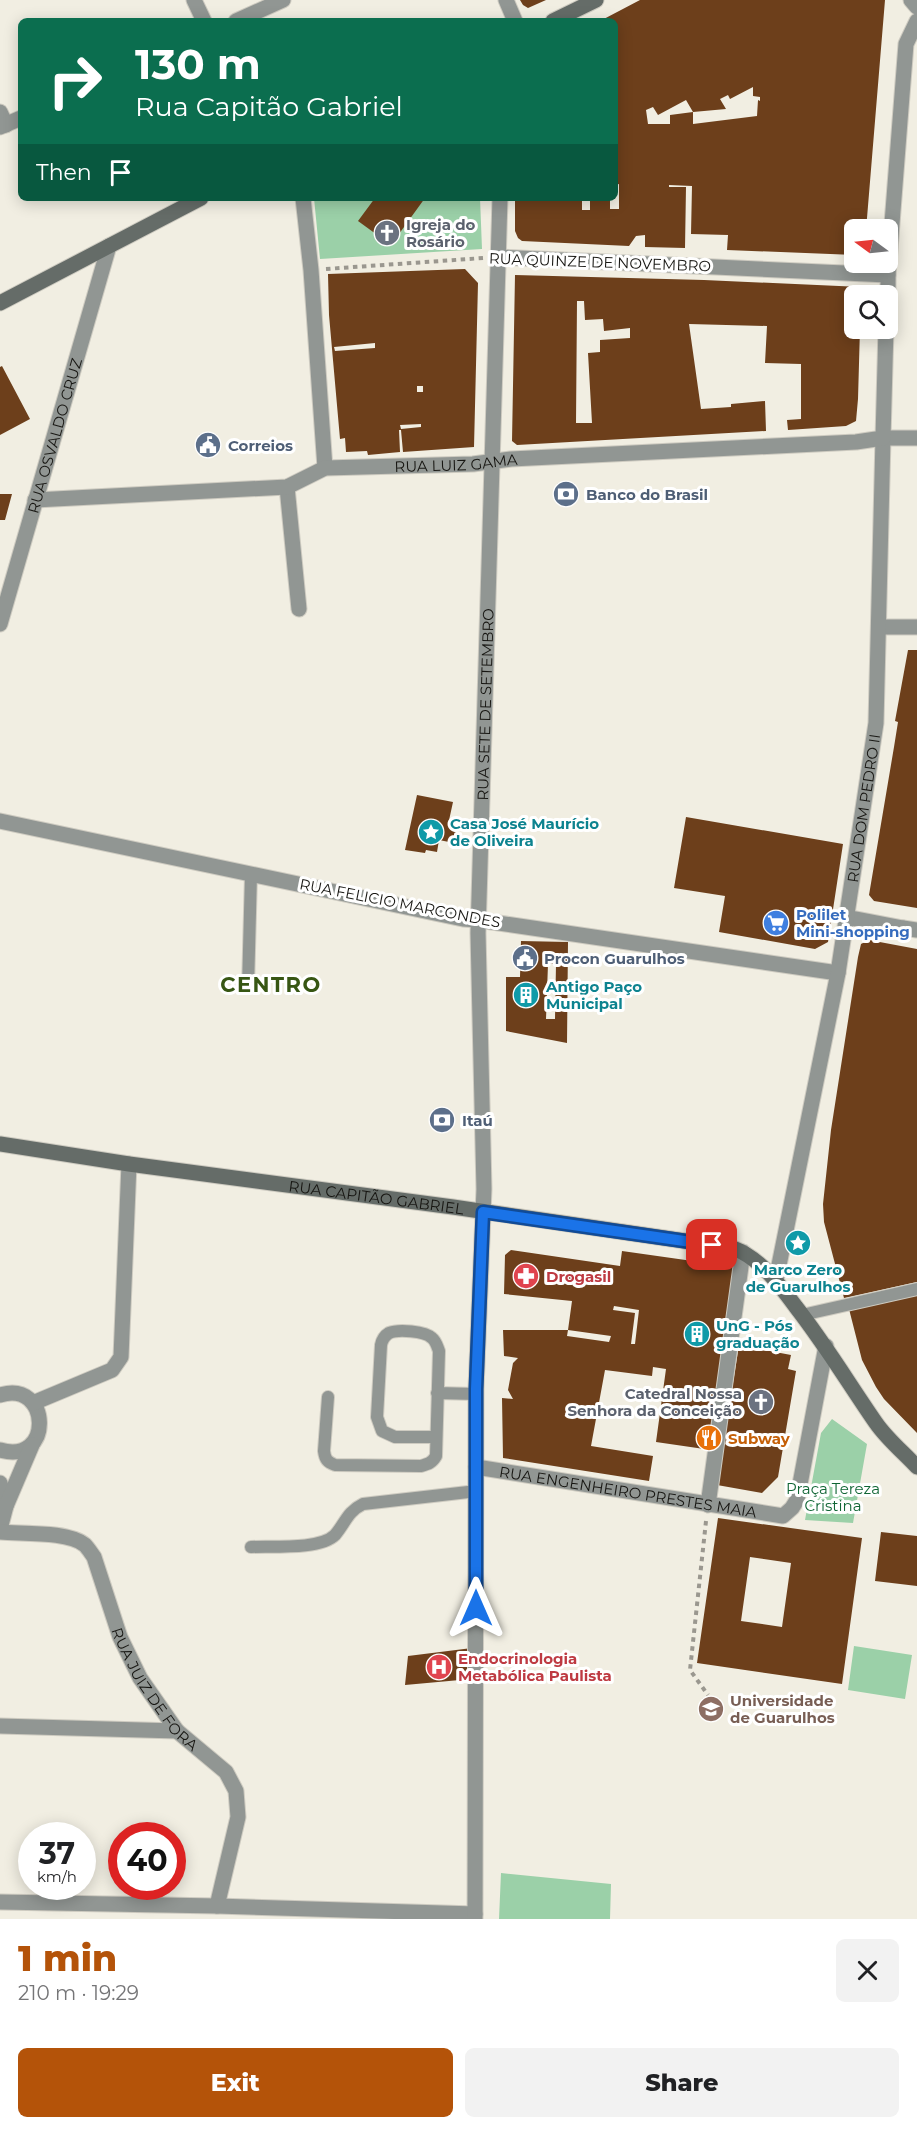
<!DOCTYPE html>
<meta charset="utf-8">
<style>
:root{--surface:#fff;--page:#f2f2f2;--text:#202124;--muted:#757577;--accent:#b45309}
body{margin:0;font-family:Montserrat,sans-serif;background:var(--page);color:var(--text);height:100vh;display:flex;flex-direction:column;font-size:22px;white-space:nowrap}
*{box-sizing:border-box;margin:0}
p{font-size:20px;color:var(--muted)}
.icon{flex:none;width:33px;height:33px;fill:none;stroke:currentColor;stroke-width:2;stroke-linecap:round;stroke-linejoin:round}
.map{position:relative;height:1919px;overflow:hidden}
.sheet{display:flex;flex-direction:column;background:var(--surface);flex:1}
.sheet>*{flex:none}
.guide{position:absolute;left:18px;top:18px;width:600px;height:183px;border-radius:9px;box-shadow:0 3px 15px #0003;background:#0b6e4f;color:#fff;overflow:hidden}
.needle{width:39px;rotate:285deg}
.buttons{position:absolute;left:844px;top:219px;display:grid;gap:12px}
.buttons a{display:grid;place-items:center;width:54px;height:54px;border-radius:9px;background:var(--surface);box-shadow:0 3px 15px #0003;font-size:30px}
.speed{position:absolute;left:18px;top:1822px;display:flex;gap:12px;font-size:30px;font-weight:700;text-align:center}
.speed>*{display:grid;place-content:center;width:78px;height:78px;border-radius:50%;background:var(--surface);box-shadow:0 3px 15px #0003;line-height:1}
.speed small{font-size:15px;font-weight:400}
.speed .limit{border:9px solid #d22;background:#fff;color:#111}
.pin{position:absolute;display:grid;place-items:center;width:51px;height:51px;color:#fff;margin:-26px;border-radius:12px;box-shadow:0 3px 9px #0006}
.me{position:absolute;width:66px;margin:-33px;rotate:0deg;stroke-linejoin:round;filter:drop-shadow(0 0 4px #0008)}
.turn{display:flex;align-items:center;gap:21px;height:126px;padding:0 18px;font-size:27px}
.turn .icon{width:78px;height:78px;stroke-width:2.5}
.turn b{display:block;font-size:42px;line-height:51px}
.then{display:flex;align-items:center;height:57px;padding:0 18px;background:#0003;gap:12px;font-size:22px}
.round{display:grid;place-items:center;flex:none;width:63px;height:63px;border-radius:9px;background:var(--page)}
.overview{display:flex;align-items:center;justify-content:space-between;height:102px;padding:0 18px}
h1{font-size:36px;font-weight:800;line-height:45px;color:var(--accent)}
.cta{display:flex;gap:12px;margin-top:auto;padding:12px 18px}
.cta a{flex:1;height:69px;border-radius:9px;background:var(--accent);color:#fff;font-size:24px;font-weight:800;line-height:69px;text-align:center}
.cta a+a{background:var(--page);color:var(--text)}
.map>svg:first-child{display:block}
.green{fill:#9bd0a8}
.building{fill:#6d3f1b;fill-rule:evenodd}
.lines{fill:none;stroke-linecap:round;stroke-linejoin:round}
.service-casing{stroke:#cecbc1;stroke-width:14}
.pedestrian-casing{stroke:#cecbc1;stroke-width:17}
.minor-casing{stroke:#cecbc1;stroke-width:17}
.tertiary-casing{stroke:#cecbc1;stroke-width:17}
.secondary-casing{stroke:#cecbc1;stroke-width:17}
.path{stroke:#9a978f;stroke-width:4;stroke-dasharray:4.5 4.5;stroke-linecap:butt}
.service{stroke:#919693;stroke-width:12}
.pedestrian{stroke:#919693;stroke-width:15}
.minor{stroke:#919693;stroke-width:15}
.tertiary{stroke:#919693;stroke-width:15}
.secondary{stroke:#656c68;stroke-width:15}
.route-casing{stroke:#114b97;stroke-width:15}
.route{stroke:#1a73e8;stroke-width:10}
.labels{text-anchor:middle;dominant-baseline:central;stroke-width:6;stroke-linejoin:round;paint-order:stroke}
.worship-label{font-size:15px;font-weight:bold;fill:#5b616d;stroke:#fff;text-anchor:start}
.street-label{font-size:15px;fill:#171612;stroke:#fff}
.service-label{font-size:15px;font-weight:bold;fill:#4e5e75;stroke:#fff;text-anchor:start}
.culture-label{font-size:15px;font-weight:bold;fill:#0d838f;stroke:#fff;text-anchor:start}
.shop-label{font-size:15px;font-weight:bold;fill:#366cbe;stroke:#fff;text-anchor:start}
.health-label{font-size:15px;font-weight:bold;fill:#be3a42;stroke:#fff;text-anchor:start}
.food-label{font-size:15px;font-weight:bold;fill:#c56008;stroke:#fff;text-anchor:start}
.park-label{font-size:15px;fill:#0f6534;stroke:#fff}
.education-label{font-size:15px;font-weight:bold;fill:#785e54;stroke:#fff;text-anchor:start}
.district-label{font-size:21px;font-weight:bold;letter-spacing:1.5px;fill:#375613;stroke:#fff}
</style>
<div class="map">
<svg width="917" height="1919" viewBox="0 0 917 1919">
<rect width="100%" height="100%" fill="#f1eee2"/>
<path class="green" d="M314,198H480L482,249L320,259Z
M832,1419L867,1444L853,1523L805,1520L821,1433Z
M854,1646L912,1655L905,1699L848,1690Z
M501,1873L611,1884L610,1919H499Z"/>
<path class="building" d="M520,0H546L528,8L523,5Z
M640,0H885L866,230H855V255L727,250L728,235L691,234L692,186L669,185V187H686L685,248L645,247V235L636,236L629,246L522,241L518,238L515,231V198H582V210H590V198H610V209H619V184L615,185V21H600ZM753,87V96L760,97V101L758,100L757,116L693,124V112L670,115V124H648L646,110L653,107L658,115L686,100L693,112L726,109L720,99L728,95L730,99Z
M375,198H425L391,245L358,221Z
M465,269L478,283L474,447L403,452L401,430H399L400,452L368,455L367,451L346,452L345,438L340,439L329,315L328,274ZM375,343V348L335,351L334,347ZM417,386H423V392H417ZM421,424V427L401,429L400,425Z
M515,275L704,280L861,287L862,296H855V328H860L858,399L856,421L846,426L788,430L787,420L801,419V364L765,363L767,326L689,324L701,409L731,407V404L765,401L766,431L517,445L512,441ZM577,301H584L585,320L603,319L604,331L630,328V338L600,340V352L588,353L592,423H576Z
M2,366L30,419L0,435V367Z
M0,494H12L5,520H0Z
M908,650H917V908L874,901L869,895L894,747L898,722L895,721Z
M417,795L453,802L448,825L457,827L454,843L439,840L437,852L426,850L425,853L405,850Z
M686,817L843,844L828,942L815,949L719,932L725,896L674,888Z
M869,940L917,949V1282L844,1298L824,1222L823,1204L831,1130L858,957L861,944Z
M521,941L568,942L567,1043L506,1031V977H520ZM548,964H556L555,1019H546Z
M511,1250L620,1266L622,1251L735,1267L711,1450L656,1442L666,1369L653,1367L652,1376L605,1370L591,1446L653,1456L649,1481L503,1458L502,1398L513,1399L508,1390L513,1363L518,1358L504,1356L503,1330H568L567,1336L609,1342L611,1336L568,1330L572,1301L504,1294L505,1255ZM614,1306L639,1310L635,1344H631L635,1313L613,1310Z
M917,1295V1433L884,1399L876,1387L862,1360L849,1309Z
M739,1345L791,1355L788,1369L796,1371L778,1477L762,1493L717,1485Z
M718,1518L862,1538L842,1684L697,1663ZM750,1557L791,1563L782,1627L741,1621Z
M881,1532L917,1536V1586L875,1581Z
M472,1648L471,1679L405,1685L408,1656Z"/>
<g class="lines">
<g class="service-casing">
<path id="service" d="M248,988L251,874
M802,1315L917,1289
M437,1393L476,1394
M328,1397L324,1451C325,1459 327,1462 335,1465L421,1466C428,1464 432,1463 436,1456L439,1351C437,1346 436,1341 432,1338C425,1331 398,1329 389,1333C384,1336 382,1340 381,1345L377,1417L382,1431L395,1437H436
M251,1547C272,1546 320,1550 335,1535C346,1522 347,1512 363,1504L477,1491"/>
</g>
<g class="pedestrian-casing">
<g id="pedestrian">
<path d="M888,275L906,44L917,21"/>
<path d="M880,627H917"/>
<path d="M846,917L903,928"/>
<path d="M478,920L838,973"/>
<path id="s1" d="M776,1280L838,973L876,723L883,438H917"/>
<path d="M708,1505L743,1252"/>
</g>
</g>
<g class="minor-casing">
<g id="minor">
<path d="M194,0L204,21"/>
<path d="M0,112L6,125"/>
<path d="M303,198L311,270L325,468"/>
<path d="M499,257L888,275V296"/>
<path d="M287,487L299,609"/>
<path id="s2" d="M35,500L287,487L325,468L473,464L511,459L856,442L883,438L886,328"/>
<path d="M903,928L917,930"/>
<path d="M0,1395C51,1379 54,1466 0,1450"/>
<path d="M33,1403L112,1370L121,1357L129,1164"/>
<path id="s3" d="M476,1467L783,1516L792,1508L797,1500L826,1346"/>
<path d="M0,1483L6,1506"/>
<path d="M0,1529L6,1506L32,1445"/>
<path id="s4" d="M0,1532C22,1534 69,1531 85,1545C88,1548 91,1553 94,1557L120,1637L140,1678L177,1731L226,1772L236,1791L238,1817L217,1906"/>
<path d="M0,1726L177,1731"/>
<path d="M0,1902L217,1906L475,1914"/>
</g>
</g>
<g class="tertiary-casing">
<g id="tertiary">
<path d="M506,0L515,21"/>
<path d="M911,0L917,7"/>
<path d="M236,21L283,0"/>
<path d="M0,127L21,118"/>
<path id="s5" d="M0,624L109,246"/>
<path d="M0,821L463,919L478,920"/>
<path id="s6" d="M475,1919L476,1389L484,1189L478,933L500,198"/>
</g>
</g>
<g class="secondary-casing">
<g id="secondary">
<path d="M553,21L596,0"/>
<path d="M0,303L201,198"/>
<path id="s7" d="M0,1144L129,1164L453,1207L733,1248C760,1258 779,1284 796,1307C825,1344 849,1384 876,1423C887,1439 904,1453 917,1467"/>
</g>
</g>
<path class="path" d="M326,269L483,258
M706,1521L690,1670L708,1695"/>
<use href="#service" class="service"/>
<use href="#pedestrian" class="pedestrian"/>
<use href="#minor" class="minor"/>
<use href="#tertiary" class="tertiary"/>
<use href="#secondary" class="secondary"/>
</g>
<g class="lines">
<g class="route-casing">
<path id="route" d="M476,1608V1389L483,1212L712,1245"/>
</g>
<use href="#route" class="route"/>
</g>
<defs>
<g id="church-disc" transform="scale(1.35)"><circle r="9.5" fill="#6b7280" stroke="#fff"/><path d="M-1.2-6h2.4v3.5h3.3v2.4h-3.3V6h-2.4V-.1h-3.3v-2.4h3.3Z" fill="#fff"/></g>
<g id="civic-disc" transform="scale(1.35)"><circle r="9.5" fill="#5c6f8a" stroke="#fff"/><path d="M-.6-6.5H3V-4.5H.6V-3L4-1V1h2V6H-6V1h2V-1L-.6-3ZM-1.2 2.5V6h2.4V2.5Z" fill="#fff"/></g>
<g id="bank-disc" transform="scale(1.35)"><circle r="9.5" fill="#5c6f8a" stroke="#fff"/><path d="M-6-4H6V4H-6ZM0-2.3a2.3 2.3 0 1 0 0 4.6a2.3 2.3 0 1 0 0-4.6Z" fill="#fff"/></g>
<g id="sight-disc" transform="scale(1.35)"><circle r="9.5" fill="#0f9aa8" stroke="#fff"/><path d="M0-6L1.8-2.2L6-1.7L2.9 1.2L3.7 5.4L0 3.3L-3.7 5.4L-2.9 1.2L-6-1.7L-1.8-2.2Z" fill="#fff"/></g>
<g id="supermarket-disc" transform="scale(1.35)"><circle r="9.5" fill="#3f7fe0" stroke="#fff"/><path d="M-6-5.5h2.5l.6 2H6L4.5 2H-2.5L-4.4-4H-6ZM-1.5 3.2a1.3 1.3 0 1 0 .1 0ZM3 3.2a1.3 1.3 0 1 0 .1 0Z" fill="#fff"/></g>
<g id="building-disc" transform="scale(1.35)"><circle r="9.5" fill="#0f9aa8" stroke="#fff"/><path d="M-4-6H4V6H1V3H-1V6H-4ZM-2.5-4.3h1.7v1.8h-1.7ZM.8-4.3h1.7v1.8H.8ZM-2.5-1h1.7V.8h-1.7ZM.8-1h1.7V.8H.8Z" fill="#fff"/></g>
<g id="pharmacy-disc" transform="scale(1.35)"><circle r="9.5" fill="#e0444e" stroke="#fff"/><path d="M-2-6h4v4h4v4h-4v4h-4v-4h-4v-4h4Z" fill="#fff"/></g>
<g id="restaurant-disc" transform="scale(1.35)"><circle r="9.5" fill="#e8710a" stroke="#fff"/><path d="M-5-6h1v4h1v-4h1v4h1v-4h1v5L-1.5 .5V6h-2V.5L-5-1ZM5-6V6H3V1.5H1.5Q1.5-4 5-6Z" fill="#fff"/></g>
<g id="hospital-disc" transform="scale(1.35)"><circle r="9.5" fill="#e0444e" stroke="#fff"/><path d="M-5-5h3v3.5h4V-5h3V5h-3V1.5h-4V5h-3Z" fill="#fff"/></g>
<g id="university-disc" transform="scale(1.35)"><circle r="9.5" fill="#8d6e63" stroke="#fff"/><path d="M0-5L7-2L0 1L-7-2ZM-4 1L0 2.5L4 1V4Q0 6-4 4Z" fill="#fff"/></g>
</defs>
<g fill-rule="evenodd">
<use href="#church-disc" x="387" y="233"/>
<use href="#civic-disc" x="208" y="445"/>
<use href="#bank-disc" x="566" y="494"/>
<use href="#sight-disc" x="431" y="832"/>
<use href="#supermarket-disc" x="776" y="923"/>
<use href="#civic-disc" x="525" y="958"/>
<use href="#building-disc" x="526" y="995"/>
<use href="#bank-disc" x="442" y="1120"/>
<use href="#sight-disc" x="798" y="1243"/>
<use href="#pharmacy-disc" x="526" y="1276"/>
<use href="#building-disc" x="697" y="1334"/>
<use href="#church-disc" x="761" y="1402"/>
<use href="#restaurant-disc" x="709" y="1438"/>
<use href="#hospital-disc" x="439" y="1667"/>
<use href="#university-disc" x="711" y="1709"/>
</g>
<g class="labels">
<g class="worship-label">
<text x="406" y="224">Igreja do<tspan x="406" dy="17">Rosário</tspan></text>
<text x="742" y="1393" text-anchor="end">Catedral Nossa<tspan x="742" dy="17">Senhora da Conceição</tspan></text>
</g>
<g class="street-label">
<text transform="translate(600 262) rotate(2)">RUA QUINZE DE NOVEMBRO</text>
<text stroke="none"><textPath href="#s5" startOffset="196">RUA OSVALDO CRUZ</textPath></text>
<text stroke="none"><textPath href="#s2" startOffset="426">RUA LUIZ GAMA</textPath></text>
<text stroke="none"><textPath href="#s6" startOffset="1215">RUA SETE DE SETEMBRO</textPath></text>
<text stroke="none"><textPath href="#s1" startOffset="480">RUA DOM PEDRO II</textPath></text>
<text transform="translate(400 903) rotate(11)">RUA FELICIO MARCONDES</text>
<text stroke="none"><textPath href="#s7" startOffset="380">RUA CAPITÃO GABRIEL</textPath></text>
<text stroke="none"><textPath href="#s3" startOffset="154">RUA ENGENHEIRO PRESTES MAIA</textPath></text>
<text stroke="none"><textPath href="#s4" startOffset="249">RUA JUIZ DE FORA</textPath></text>
</g>
<g class="service-label">
<text x="228" y="445">Correios</text>
<text x="586" y="494">Banco do Brasil</text>
<text x="544" y="958">Procon Guarulhos</text>
<text x="462" y="1120">Itaú</text>
</g>
<g class="culture-label">
<text x="450" y="823">Casa José Maurício<tspan x="450" dy="17">de Oliveira</tspan></text>
<text x="546" y="986">Antigo Paço<tspan x="546" dy="17">Municipal</tspan></text>
<text x="798" y="1269" text-anchor="middle">Marco Zero<tspan x="798" dy="17">de Guarulhos</tspan></text>
<text x="716" y="1325">UnG - Pós<tspan x="716" dy="17">graduação</tspan></text>
</g>
<g class="shop-label">
<text x="796" y="914">Polilet<tspan x="796" dy="17">Mini-shopping</tspan></text>
</g>
<g class="health-label">
<text x="546" y="1276">Drogasil</text>
<text x="458" y="1658">Endocrinologia<tspan x="458" dy="17">Metabólica Paulista</tspan></text>
</g>
<g class="food-label">
<text x="728" y="1438">Subway</text>
</g>
<g class="park-label">
<text x="833" y="1488">Praça Tereza<tspan x="833" dy="17">Cristina</tspan></text>
</g>
<g class="education-label">
<text x="730" y="1700">Universidade<tspan x="730" dy="17">de Guarulhos</tspan></text>
</g>
<g class="district-label">
<text x="271" y="984">CENTRO</text>
</g>
</g>
</svg>
<div class="buttons">
<a><svg class="needle" viewBox="-14 -14 28 28"><path d="M0-13l5 13h-10z" fill="#e53935"/><path d="M0 13l5-13h-10z" fill="#757577"/></svg></a>
<a><svg class="icon" aria-label="search" viewBox="0 0 24 24"><circle cx="10" cy="10" r="6"/><path d="M15 15l6 6"/></svg></a>
</div>
<div class="speed"><div>37<small>km/h</small></div><div class="limit">40</div></div>
<div class="pin" style="left:712px;top:1245px;background:#d93025"><svg class="icon" aria-label="arrive" viewBox="0 0 24 24"><path d="M6 21V4h12l-3 4 3 4H6"/></svg></div>
<svg class="me" style="left:476px;top:1608px" viewBox="-20 -20 40 40"><path d="M0-17L14 15 0 8-14 15z" fill="#1a73e8" stroke="#fff" stroke-width="4"/></svg>
<div class="guide">
<div class="turn"><svg class="icon" aria-label="right" viewBox="0 0 24 24"><path d="M7 20v-9h11M14 6l5 5-5 5"/></svg><div><b>130 m</b>Rua Capitão Gabriel</div></div>
<div class="then">Then<svg class="icon" aria-label="arrive" viewBox="0 0 24 24"><path d="M6 21V4h12l-3 4 3 4H6"/></svg></div>
</div>
</div>
<section class="sheet">
<div class="overview"><div><h1>1 min</h1><p>210 m · 19:29</p></div><a class="round"><svg class="icon" aria-label="close" viewBox="0 0 24 24"><path d="M6 6l12 12M18 6L6 18"/></svg></a></div>
<div class="cta"><a>Exit</a><a>Share</a></div>
</section>
